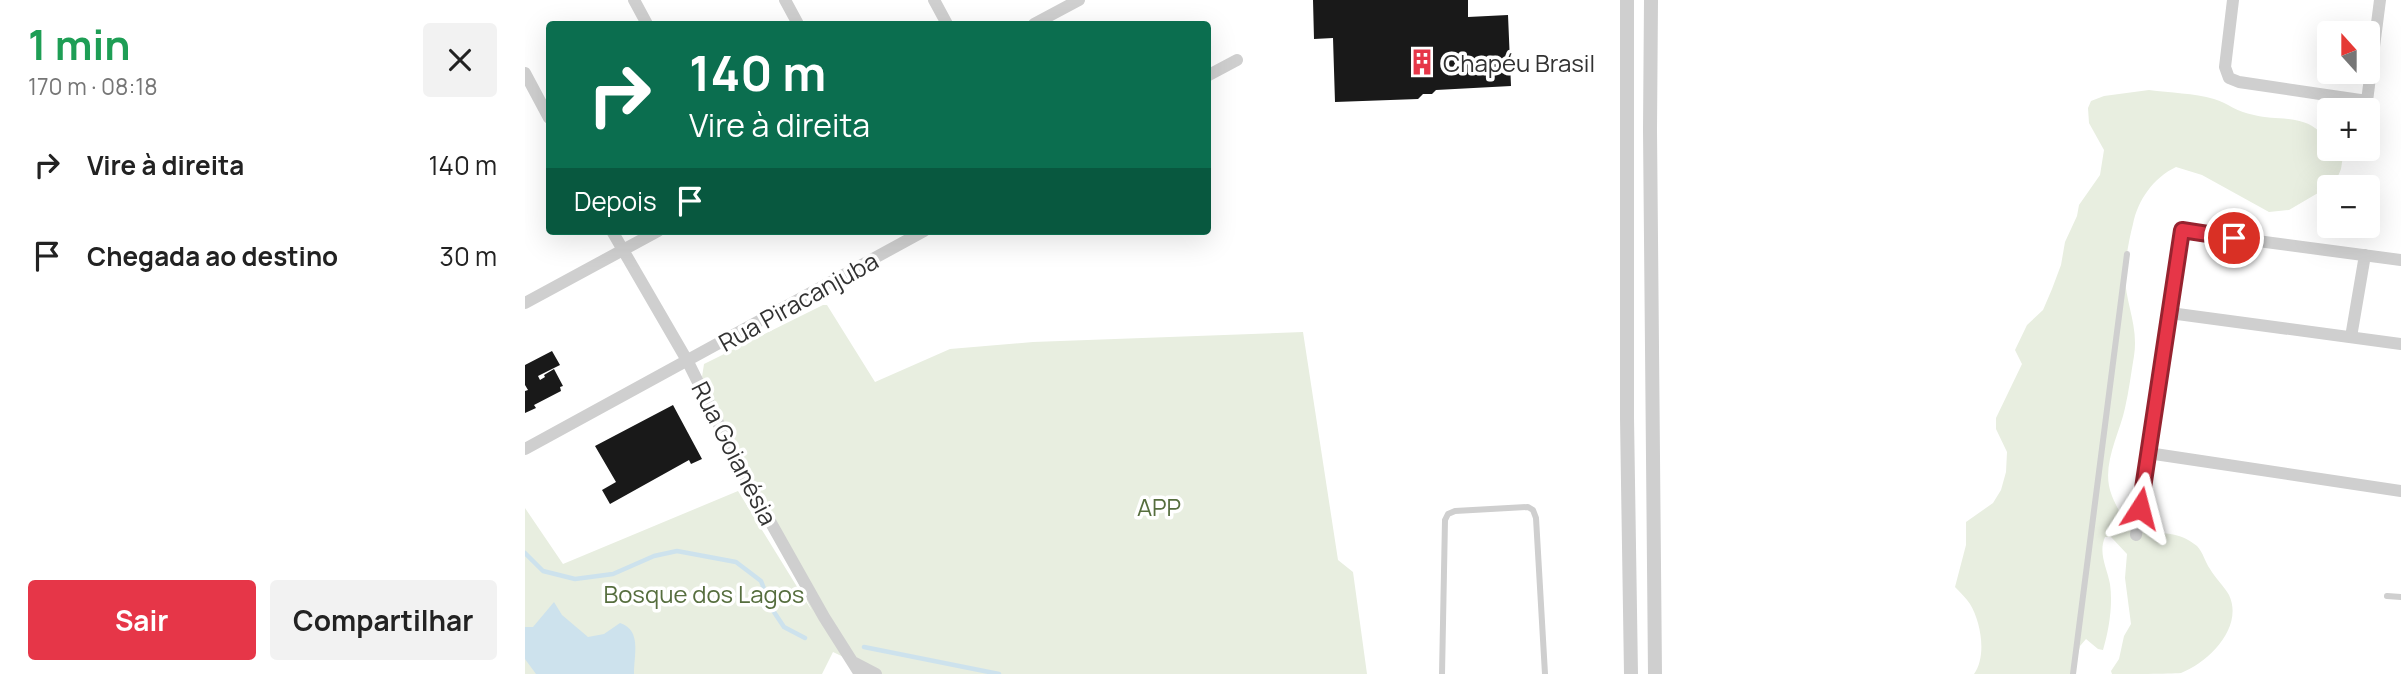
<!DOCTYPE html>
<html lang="pt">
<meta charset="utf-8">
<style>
:root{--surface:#fff;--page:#f2f2f2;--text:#222;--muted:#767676;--accent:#e63648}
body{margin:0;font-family:Manrope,sans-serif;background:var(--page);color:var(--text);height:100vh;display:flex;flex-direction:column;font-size:26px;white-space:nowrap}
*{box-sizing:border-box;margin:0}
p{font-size:23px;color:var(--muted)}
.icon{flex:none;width:38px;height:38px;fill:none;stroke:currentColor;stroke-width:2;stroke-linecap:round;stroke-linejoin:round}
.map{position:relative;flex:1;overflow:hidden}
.drawer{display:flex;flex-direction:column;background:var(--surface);width:525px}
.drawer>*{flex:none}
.banner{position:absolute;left:21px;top:21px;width:665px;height:214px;border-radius:7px;box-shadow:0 7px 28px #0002;background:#0b6e4f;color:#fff;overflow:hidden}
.needle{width:46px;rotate:339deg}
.tools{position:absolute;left:1792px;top:21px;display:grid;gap:14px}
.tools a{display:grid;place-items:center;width:63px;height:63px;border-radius:7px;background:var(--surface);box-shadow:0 7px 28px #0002;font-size:35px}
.pin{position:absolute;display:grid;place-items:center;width:60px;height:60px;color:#fff;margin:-30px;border:4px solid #fff;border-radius:50%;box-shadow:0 2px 7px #0007}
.me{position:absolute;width:77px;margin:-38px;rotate:9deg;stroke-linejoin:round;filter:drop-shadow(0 0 5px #0008)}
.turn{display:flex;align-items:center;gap:24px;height:147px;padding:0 28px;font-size:32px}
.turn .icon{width:91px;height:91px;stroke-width:2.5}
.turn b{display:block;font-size:49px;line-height:60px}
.then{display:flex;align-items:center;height:66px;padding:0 28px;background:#0003;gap:14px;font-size:26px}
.round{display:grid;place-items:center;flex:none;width:74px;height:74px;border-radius:7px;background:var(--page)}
.head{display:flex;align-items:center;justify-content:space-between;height:119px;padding:0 28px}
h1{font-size:42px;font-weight:700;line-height:52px;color:#1e9e55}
.primary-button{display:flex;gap:14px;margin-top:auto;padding:14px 28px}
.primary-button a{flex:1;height:80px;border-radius:7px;background:var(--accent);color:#fff;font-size:28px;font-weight:700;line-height:80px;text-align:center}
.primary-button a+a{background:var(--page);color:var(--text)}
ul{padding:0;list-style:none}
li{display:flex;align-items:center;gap:21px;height:91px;padding:0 28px}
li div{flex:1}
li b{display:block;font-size:26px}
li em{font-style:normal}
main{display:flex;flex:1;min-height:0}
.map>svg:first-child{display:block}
.green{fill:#e8eee0}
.water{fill:#cde2ed}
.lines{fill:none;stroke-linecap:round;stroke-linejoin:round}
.stream{stroke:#cde2ed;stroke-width:4.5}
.building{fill:#191919}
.service{stroke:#cfcfcf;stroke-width:6}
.minor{stroke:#cfcfcf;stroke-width:12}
.tertiary{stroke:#cfcfcf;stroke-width:14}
.route-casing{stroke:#96232f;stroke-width:18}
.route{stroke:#e63648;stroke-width:12}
.labels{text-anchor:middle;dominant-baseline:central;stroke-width:7;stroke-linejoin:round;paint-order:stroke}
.poi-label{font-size:24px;fill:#323232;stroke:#fff;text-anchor:start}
.street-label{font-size:24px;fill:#323232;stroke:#fff}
.park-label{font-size:24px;fill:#566e3e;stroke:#fff}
</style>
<main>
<section class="drawer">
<div class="head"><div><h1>1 min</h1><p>170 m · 08:18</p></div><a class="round"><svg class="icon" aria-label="close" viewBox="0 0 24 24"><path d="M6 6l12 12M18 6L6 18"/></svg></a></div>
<ul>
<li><svg class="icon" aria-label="right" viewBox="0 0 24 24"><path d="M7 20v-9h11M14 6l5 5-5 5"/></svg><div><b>Vire à direita</b></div><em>140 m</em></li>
<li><svg class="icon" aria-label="arrive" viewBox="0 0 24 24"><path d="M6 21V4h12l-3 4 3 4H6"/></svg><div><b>Chegada ao destino</b></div><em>30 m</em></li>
</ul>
<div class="primary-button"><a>Sair</a><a>Compartilhar</a></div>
</section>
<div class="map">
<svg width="1876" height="674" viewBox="0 0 1876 674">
<rect width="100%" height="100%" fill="#fff"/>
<path class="green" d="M1624,90C1645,93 1669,93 1689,99C1703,103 1711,112 1729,115C1752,121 1776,114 1795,132L1804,131V149H1819L1816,169L1810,183L1764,210L1744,212L1677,175L1651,167C1628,178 1613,200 1608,224C1604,239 1601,257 1600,272C1599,301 1614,325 1609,356C1606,373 1604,391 1600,408C1594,436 1575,467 1587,496C1610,553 1638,518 1672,546C1678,552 1680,562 1685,569C1690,578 1699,586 1704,595C1719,627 1684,662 1656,673C1645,674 1602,674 1587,674L1586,671L1594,659L1599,636L1606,624L1600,578L1602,554L1586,537H1580C1573,553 1582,568 1585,584C1588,605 1584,630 1578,650L1573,649L1561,639L1555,646L1548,674H1449C1462,656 1456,622 1445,604C1441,598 1435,592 1430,587L1441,545V522L1468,503L1476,490L1481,472L1482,452L1471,429V418L1497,364L1490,350L1502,325L1518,310L1527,289L1536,265L1540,242L1552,216L1554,205L1575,175L1579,150L1564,123L1563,108L1566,101L1579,96Z
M298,305H302L350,382L425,349L508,342L778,332L813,560L828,572L842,674H354L308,652L297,674H0V508L38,564L213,491L287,611L221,476L177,377L179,364Z"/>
<path class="water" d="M29,602L37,615L63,637L79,634L95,623C117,630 109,655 109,674H11L0,659V627H8Z"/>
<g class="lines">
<path class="stream" d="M0,553L18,571L50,579L88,574L129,556L152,551L211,562L236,581L247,609L259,627L280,638
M339,647L474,674"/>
</g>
<path class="building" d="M788,0H943V17L983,15L986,86L911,90L907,94H898L893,99L810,102L808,38L789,39Z
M27,351L35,365L13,376L15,380L20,377L19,375L29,369L38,386L35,387L36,391L9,405L11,408L0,413V391L3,390L0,385V365Z
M148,405L177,459L166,464L164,460L85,504L77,490L91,482L70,446Z"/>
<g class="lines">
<path class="service" d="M1862,596L1876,597
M917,674L920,520L923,514L930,511L1003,507L1008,510L1011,518L1020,674
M1548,674L1602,254"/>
<path class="minor" d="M109,0L122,24
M260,0L273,24
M409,0L422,24
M1708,0L1700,67L1704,78L1714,82L1842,101L1855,0
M509,24L554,0
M0,73L24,118
M682,76L712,60
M87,231L163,362L219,475L299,617L335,674
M0,303L133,231
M1645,313L1876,344
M1826,337L1840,255
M0,449L399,231
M1623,453L1876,491
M1611,535L1657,231L1876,260
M328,662L351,674"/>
<path class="tertiary" d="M1102,0V418L1106,674
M1126,0L1125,130L1130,674"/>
</g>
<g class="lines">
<g class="route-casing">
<path id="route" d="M1615,508L1657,230L1709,238"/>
</g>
<use href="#route" class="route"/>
</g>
<defs>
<g id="building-bare" transform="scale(2.1)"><path d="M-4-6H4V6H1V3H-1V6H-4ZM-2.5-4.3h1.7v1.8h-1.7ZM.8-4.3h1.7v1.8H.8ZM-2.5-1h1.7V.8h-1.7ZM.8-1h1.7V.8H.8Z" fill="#e63648" stroke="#fff" stroke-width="2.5" paint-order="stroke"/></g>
</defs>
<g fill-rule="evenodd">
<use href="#building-bare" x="897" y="62"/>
</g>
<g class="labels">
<g class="poi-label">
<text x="918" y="62">Chapéu Brasil</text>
</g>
<g class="street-label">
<text transform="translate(273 301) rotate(-29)">Rua Piracanjuba</text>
<text transform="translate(210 453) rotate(63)">Rua Goianésia</text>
</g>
<g class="park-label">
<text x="634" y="506">APP</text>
<text x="179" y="593">Bosque dos Lagos</text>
</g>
</g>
</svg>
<div class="tools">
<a><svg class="needle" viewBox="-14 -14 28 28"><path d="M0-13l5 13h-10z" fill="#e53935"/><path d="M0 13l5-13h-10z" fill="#767676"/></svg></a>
<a>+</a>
<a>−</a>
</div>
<div class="pin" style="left:1709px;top:238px;background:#d93025"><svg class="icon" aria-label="arrive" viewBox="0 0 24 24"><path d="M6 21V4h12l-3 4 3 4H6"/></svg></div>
<svg class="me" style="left:1615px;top:508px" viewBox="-20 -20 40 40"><path d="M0-17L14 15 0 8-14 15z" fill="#e63648" stroke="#fff" stroke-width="4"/></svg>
<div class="banner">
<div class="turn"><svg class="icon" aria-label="right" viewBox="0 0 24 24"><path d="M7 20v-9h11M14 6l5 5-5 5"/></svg><div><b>140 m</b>Vire à direita</div></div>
<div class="then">Depois<svg class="icon" aria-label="arrive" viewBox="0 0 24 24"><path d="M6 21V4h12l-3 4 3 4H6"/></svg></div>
</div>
</div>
</main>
